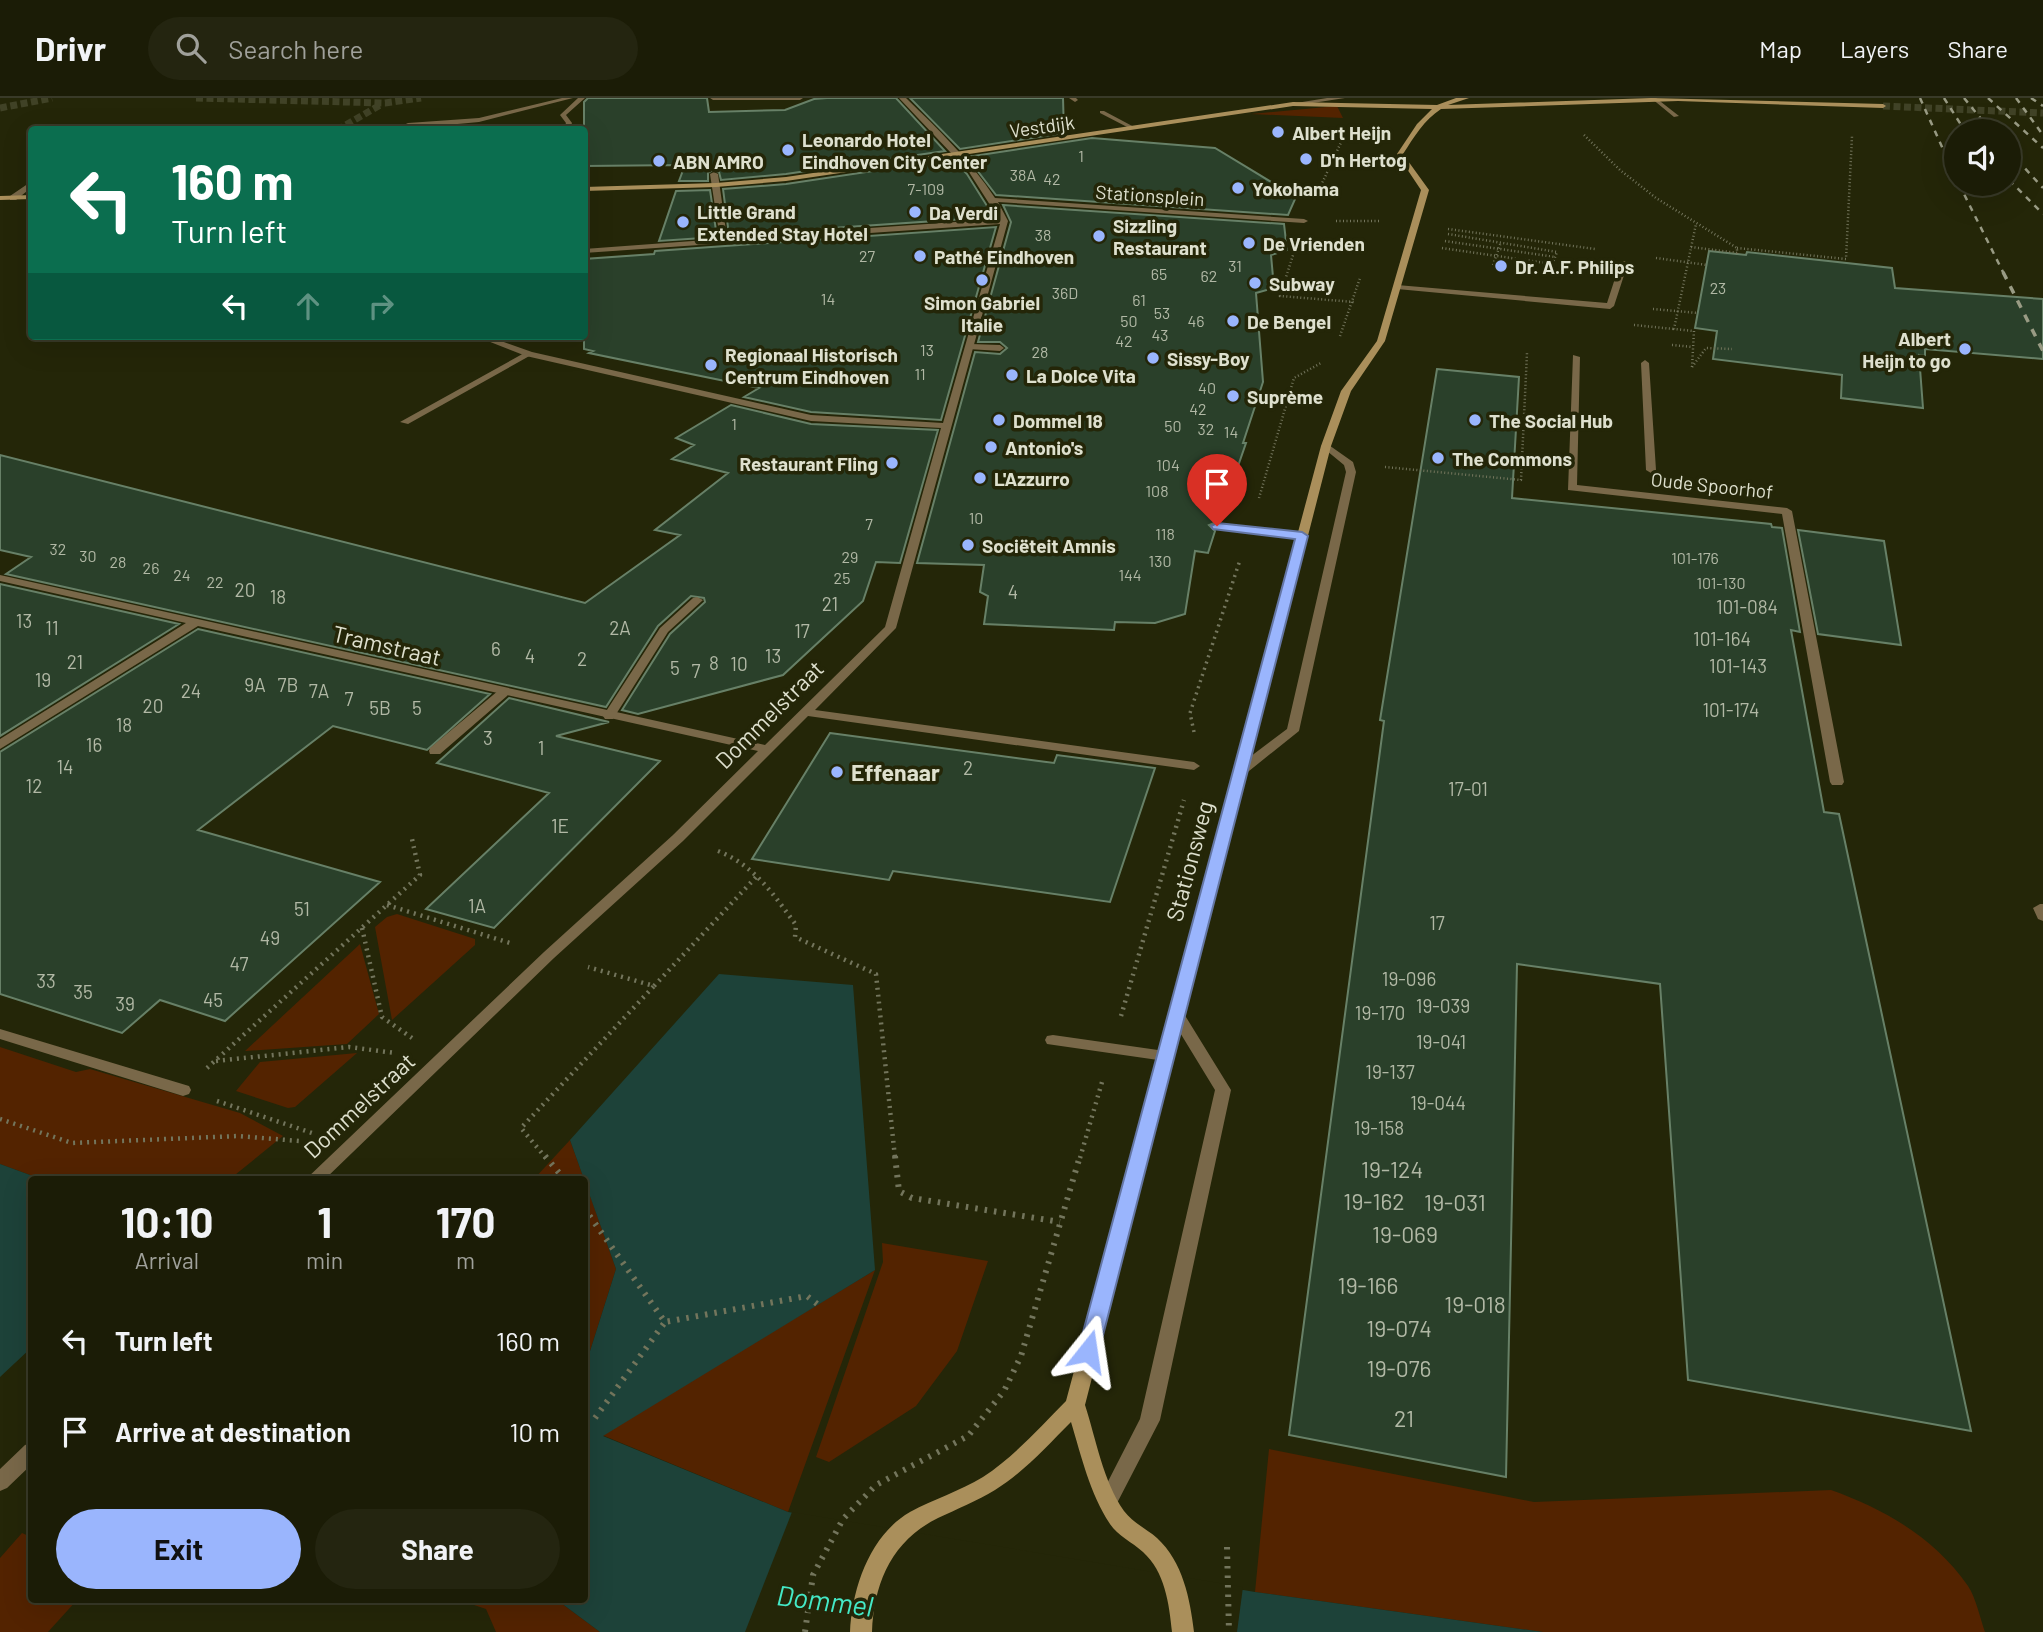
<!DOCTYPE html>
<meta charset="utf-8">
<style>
:root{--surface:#1b1c06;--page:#242510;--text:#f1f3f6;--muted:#a0a19b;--line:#393a28;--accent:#9ab5fd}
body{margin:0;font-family:Barlow,sans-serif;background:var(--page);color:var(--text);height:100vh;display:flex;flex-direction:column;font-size:26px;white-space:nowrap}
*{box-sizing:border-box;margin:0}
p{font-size:23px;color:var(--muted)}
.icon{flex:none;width:38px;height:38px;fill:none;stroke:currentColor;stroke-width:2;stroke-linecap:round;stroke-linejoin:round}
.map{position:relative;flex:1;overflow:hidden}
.sheet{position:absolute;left:28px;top:1078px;width:560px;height:427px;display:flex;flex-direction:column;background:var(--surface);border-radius:7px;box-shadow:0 7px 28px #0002,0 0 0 2px var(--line)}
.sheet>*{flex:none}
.hud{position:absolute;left:28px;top:28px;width:560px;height:214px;border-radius:7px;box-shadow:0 7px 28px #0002,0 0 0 2px var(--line);background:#0b6e4f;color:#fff;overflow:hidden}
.fabs{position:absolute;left:1944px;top:21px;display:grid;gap:14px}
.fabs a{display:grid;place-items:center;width:77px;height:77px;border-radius:50%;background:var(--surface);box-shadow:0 7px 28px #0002,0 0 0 2px var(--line);font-size:35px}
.pin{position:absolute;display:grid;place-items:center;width:60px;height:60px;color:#fff;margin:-72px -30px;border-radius:50% 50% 50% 0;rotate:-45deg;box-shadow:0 0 7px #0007}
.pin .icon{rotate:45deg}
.me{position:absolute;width:77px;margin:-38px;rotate:15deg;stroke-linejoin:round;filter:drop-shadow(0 0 5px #0008)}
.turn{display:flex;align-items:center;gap:24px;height:147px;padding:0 28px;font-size:32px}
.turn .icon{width:91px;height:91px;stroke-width:2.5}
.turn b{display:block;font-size:49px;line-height:60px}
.lanes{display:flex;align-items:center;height:66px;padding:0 28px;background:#0003;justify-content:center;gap:35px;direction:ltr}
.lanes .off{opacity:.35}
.eta{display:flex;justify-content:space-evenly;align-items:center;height:119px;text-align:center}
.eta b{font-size:42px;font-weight:700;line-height:49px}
.action{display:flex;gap:14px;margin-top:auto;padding:14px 28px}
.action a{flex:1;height:80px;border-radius:42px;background:var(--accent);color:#111;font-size:28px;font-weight:700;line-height:80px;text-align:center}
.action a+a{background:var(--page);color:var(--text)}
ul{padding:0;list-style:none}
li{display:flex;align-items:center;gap:21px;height:91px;padding:0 28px}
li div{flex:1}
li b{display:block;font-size:26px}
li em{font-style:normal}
header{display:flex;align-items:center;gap:42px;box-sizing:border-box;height:98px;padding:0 35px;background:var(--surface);border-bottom:2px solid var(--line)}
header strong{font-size:33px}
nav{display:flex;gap:38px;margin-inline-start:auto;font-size:24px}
.search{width:490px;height:63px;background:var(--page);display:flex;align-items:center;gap:18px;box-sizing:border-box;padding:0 24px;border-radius:38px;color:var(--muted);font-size:26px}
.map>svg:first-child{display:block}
.green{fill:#532300}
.water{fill:#1d4239}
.pier{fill:#242608}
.building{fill:#2a402a;stroke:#678067;stroke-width:2}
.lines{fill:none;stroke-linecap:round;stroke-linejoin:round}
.street-tunnel{stroke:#404226;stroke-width:7;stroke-dasharray:7 3.5;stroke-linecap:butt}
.secondary-tunnel{stroke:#404226;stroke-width:7;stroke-dasharray:7 3.5;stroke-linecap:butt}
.path-far3{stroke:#73755c;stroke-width:2.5;stroke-dasharray:1 2.5;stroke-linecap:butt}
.path-far2{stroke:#73755c;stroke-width:3.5;stroke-dasharray:2 4.5;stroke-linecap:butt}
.path-far1{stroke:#73755c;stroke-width:4.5;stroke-dasharray:2 5;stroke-linecap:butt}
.path{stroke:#73755c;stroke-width:6;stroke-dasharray:2.5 7;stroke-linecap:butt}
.lane{fill:#796849;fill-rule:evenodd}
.street{fill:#796849;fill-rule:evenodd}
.secondary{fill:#aa8f5b;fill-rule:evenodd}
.rail-far1{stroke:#999b84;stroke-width:2.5;stroke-dasharray:6 6;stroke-linecap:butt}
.rail{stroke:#999b84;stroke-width:3.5;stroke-dasharray:8 8;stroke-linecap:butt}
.route{fill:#9ab5fd;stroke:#6476a4;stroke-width:2}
.poi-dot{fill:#9ab5fd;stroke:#242608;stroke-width:2.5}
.labels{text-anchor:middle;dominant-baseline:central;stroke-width:7;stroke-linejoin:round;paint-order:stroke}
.far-number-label{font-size:16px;fill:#b1b8a5}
.far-street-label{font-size:19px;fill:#dee0ce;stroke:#242608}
.far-poi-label{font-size:19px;font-weight:bold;fill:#dee0ce;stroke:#242608;text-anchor:start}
.number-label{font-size:19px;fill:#b1b8a5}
.street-label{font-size:23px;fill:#dee0ce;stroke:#242608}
.poi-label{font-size:23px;font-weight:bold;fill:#dee0ce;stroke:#242608;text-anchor:start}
.near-number-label{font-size:23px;fill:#b1b8a5}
.near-water-label{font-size:28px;font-style:italic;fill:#44e9c7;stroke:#242608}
</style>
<header>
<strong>Drivr</strong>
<div class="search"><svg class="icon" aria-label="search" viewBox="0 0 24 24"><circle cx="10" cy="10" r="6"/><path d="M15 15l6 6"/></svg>Search here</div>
<nav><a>Map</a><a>Layers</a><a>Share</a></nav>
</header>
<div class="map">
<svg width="2043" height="1534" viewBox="0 0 2043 1534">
<rect width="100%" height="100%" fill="#242608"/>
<path class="green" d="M1337,8L1343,20L1251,16Z
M397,816L475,841V847L392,922L375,829L387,819Z
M360,846L379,916L347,946L245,953Z
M0,949L76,974L90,971L240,1015L283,1038L230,1081H41L0,1066Z
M357,955L295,1009L288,1010L236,993L260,964Z
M570,1042L584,1081H534Z
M585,1083L616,1171L585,1269Z
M882,1145L988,1163L957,1253L916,1308L829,1364L816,1359L883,1164Z
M875,1172L788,1414L602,1337Z
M1269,1351L1534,1404L1831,1392C1884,1411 1934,1439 1968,1488C1976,1500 1980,1520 1985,1534H1543L1255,1494Z
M22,1435L31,1439L32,1502H77L48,1534H0V1460Z
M459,1502H557L600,1534H496L486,1511Z"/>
<path class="water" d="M719,876L853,887L875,1172L603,1338L788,1414L1255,1494L1543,1534H600L557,1502H584L585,1269L616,1171L570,1042Z
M0,1066L41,1081L32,1082L31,1250L0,1279Z"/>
<path class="pier" d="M792,1414L1243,1489L1237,1534H745Z"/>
<path class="building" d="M588,0H707L709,14L785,12L814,1L827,0H896L945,53L786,76L721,82L719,74L713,72L708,75V83H679L685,67L584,68V4Z
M910,0H1063L1064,35L960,51Z
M1092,40L1215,50L1296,99L1288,117L996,97L967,59Z
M953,61L967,76L994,119L729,137L723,91L786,86Z
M710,92L717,139L659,143L676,93Z
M1003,107L1284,126L1287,152L1271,157L1274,190L1256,195L1263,284L1243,345H1246L1219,423L1209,427L1215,433L1208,455L1195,453L1185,516L1155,525L1115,524L1114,532L984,526L988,498L980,494L984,467L917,465L975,254L1000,256L1007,250L1000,244H978L1011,124Z
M996,129L941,322L811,314L744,299L759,290L589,255L593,253L584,251V161L654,156L655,153Z
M1709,153L1746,157L1747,154L1892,170L1895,190L2043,201V261L1925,251V258L1919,257L1923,310L1841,300L1842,277L1713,261L1717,233L1695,230Z
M1437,271L1519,279L1512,400L1771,426L1772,429L1782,430L1800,534L1791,532L1824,714L1839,716L1971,1333L1688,1282L1660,886L1517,866L1506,1379L1289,1337L1384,623L1380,622Z
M731,307L811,326L938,332L900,465L876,464L863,503L783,577L638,616L622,612L670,536L705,504L704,500L691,498L658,528L606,609L6,476L31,459L0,452V357L585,505L680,437L655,432L728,375L672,361L694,347L676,340Z
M1798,432L1884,443L1901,547L1818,536Z
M0,486L179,526L0,638Z
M198,531L490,596L427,652L333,628L198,732L380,784L225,923L160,902L122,935L0,896V654Z
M509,600L609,624L556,638L660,663L494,830L426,811L549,695L437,665Z
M830,635L1054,665L1057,657L1155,670L1110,804L893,773L889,782L752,761Z"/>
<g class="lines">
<path class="street-tunnel" d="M196,0L385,5L421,0
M0,10L52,0
M337,32L382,6"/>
<path class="secondary-tunnel" d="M1883,8L2043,15"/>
<path class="path-far3" d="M1584,37L1620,72L1656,100L1737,150V156
M1318,94L1344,38
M1336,123H1380
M1448,131L1595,151
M1448,136L1557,154L1551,170
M1445,143L1555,159
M1691,149L1738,155
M1442,150L1552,166
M1737,150L1846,161L1852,38
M1294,154L1280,198L1354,204
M1656,160L1707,167
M1493,167L1501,144
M1653,211L1698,215
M1634,227L1674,231
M1340,238L1360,180
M1672,247L1693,249
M1692,269L1694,233L1674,231L1696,126
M1692,269L1706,250L1732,251
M1385,369L1521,382L1527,255
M1259,400L1294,280L1321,265"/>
<path class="path-far2" d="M1194,634L1190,615L1240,462"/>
<path class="path-far1" d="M718,753C754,767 774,797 796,827L795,839L876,876L895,1060
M387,807L510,845
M362,830L382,919L412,940
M654,888L758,777
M1121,918L1184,702
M216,963L349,949L395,955
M207,970L420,777L412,741
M217,1003L312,1035
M0,1021L72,1045L238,1038L299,1043
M546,1060L521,1030L654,888L588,869
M1080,1060L1102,984"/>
<path class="path" d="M545,1058L565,1082
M895,1058L899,1093L912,1100L1060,1124
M584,1110L665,1224L807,1198L821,1209
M595,1320L665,1224
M1227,1449L1229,1534
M805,1534L813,1477L843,1421L876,1387L968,1338L1004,1293L1021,1258L1080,1058"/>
<path class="lane" d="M562,0H573L479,24L393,32L408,25L479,20Z
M578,0H585L566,17L572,25L569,32H563L566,25L560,17Z
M710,0H803L800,2H713Z
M1069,0H1076L1078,2L1075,4Z
M1327,0H1345L1293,8L1290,6Z
M1651,0H1656L1679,18L1674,19Z
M1100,13H1104L1136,30L1131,31L1100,15Z
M32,83V89L16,102H10V98Z
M1624,163L1628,165L1614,208L1610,211L1397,191L1393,189L1397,187L1607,205L1620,165Z
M971,246L1000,247L1004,250L1000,253L968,251L967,249Z
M526,254L533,256L408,326L400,324Z
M1573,257L1580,259L1577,387L1787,410L1792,413L1844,684L1842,687H1832L1830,684L1782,416L1568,392Z
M1645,262L1649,265L1656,372L1651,375L1646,372L1641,265Z
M1326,345L1353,364L1356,374L1299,633L1244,677H1234L1232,674L1234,671L1287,631L1346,374L1344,367L1321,348Z
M1217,425L1302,435L1307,438L1302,441L1213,430L1212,428Z
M697,499L703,502L668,534L613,621H605L603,618L660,530L693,500Z
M503,591L509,595L507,598L440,656H430L429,653L430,650L499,592Z
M2040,806H2043V823L2038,821L2033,810Z
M1176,910L1181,911L1231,992L1160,1322L1115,1409L1108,1412L1101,1409L1098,1403L1140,1321L1215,992L1168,915L1171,911Z
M1053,937L1165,953L1171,954L1173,958L1171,962L1165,963L1047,946L1045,942L1047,938Z"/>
<path class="street" d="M899,0H906C938,31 970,62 995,100L1304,121L1308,123L1304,125L998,104L1008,123L896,530L815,612L1194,664L1200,668L1194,672L808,618L683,743L554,860L324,1082H305L544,854L673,737L758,653L198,528L0,651V641L186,525L0,483V477L765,647L885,529L941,330L811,323L526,258L475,238H487L532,254L811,317L943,325L1000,126L584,155V151L720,141L710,76L714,74L718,76L727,140L999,121L969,74Z
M0,931L189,988L191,992L189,996L183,998L0,941Z
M32,1345V1366L7,1390L0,1393V1371L25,1347Z"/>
<path class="secondary" d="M1456,0H1469L1448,7L1651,0L1883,6L1886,8L1883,10L1678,3L1441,11C1424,22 1414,39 1403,56L1429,92L1385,243L1351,293L1331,348L1085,1307C1096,1341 1103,1383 1124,1413C1133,1425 1147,1431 1157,1440C1183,1464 1190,1501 1194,1534H1172C1169,1505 1165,1474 1143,1454C1132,1444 1118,1438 1110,1426C1090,1396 1081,1357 1071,1324C1047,1348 1024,1374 995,1392C977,1403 957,1411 938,1420C892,1443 874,1484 872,1534H850C852,1490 870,1437 910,1414C934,1401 960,1393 983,1379C1015,1358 1040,1329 1066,1303L1321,348L1341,293L1377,243L1421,92L1397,56L1417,26L1432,11L1293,8L786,83L716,89L584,93V89L716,85L786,79L1293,4L1437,7Z
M32,97V101L0,102V98Z"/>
<path class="rail-far1" d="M1920,0L1956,80
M1944,0L1965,33
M1964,0L1991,33
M1988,0L2043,50
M2016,0L2043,37
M2031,0L2043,8
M2009,53L2043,90
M2009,82L2043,116
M1959,86L2004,176"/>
<path class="rail" d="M2003,174L2043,253"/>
</g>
<path class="route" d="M1217,425L1302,434L1308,438L1099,1253L1096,1259L1088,1262L1081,1259L1078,1253L1295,441L1213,431L1211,428Z"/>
<g class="poi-dot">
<circle cx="1278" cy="34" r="7"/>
<circle cx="788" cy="52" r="7"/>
<circle cx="1306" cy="61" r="7"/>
<circle cx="659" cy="63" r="7"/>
<circle cx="1238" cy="90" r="7"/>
<circle cx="915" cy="114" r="7"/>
<circle cx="683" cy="124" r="7"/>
<circle cx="1099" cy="138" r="7"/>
<circle cx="1249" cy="145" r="7"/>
<circle cx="920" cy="158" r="7"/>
<circle cx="1501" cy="168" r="7"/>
<circle cx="982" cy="182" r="7"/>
<circle cx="1255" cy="185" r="7"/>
<circle cx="1233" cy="223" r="7"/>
<circle cx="1965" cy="251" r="7"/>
<circle cx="1153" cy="260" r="7"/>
<circle cx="711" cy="267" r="7"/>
<circle cx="1012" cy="277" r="7"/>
<circle cx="1233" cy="298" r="7"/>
<circle cx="999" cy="322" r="7"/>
<circle cx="1475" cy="322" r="7"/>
<circle cx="991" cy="349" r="7"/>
<circle cx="1438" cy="360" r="7"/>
<circle cx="892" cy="365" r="7"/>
<circle cx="980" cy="380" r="7"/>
<circle cx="968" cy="447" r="7"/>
<circle cx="837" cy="674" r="7"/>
</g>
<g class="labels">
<g class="far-number-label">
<text x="1081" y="57">1</text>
<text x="1023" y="76">38A</text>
<text x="1052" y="80">42</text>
<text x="926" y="90">7-109</text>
<text x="1043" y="136">38</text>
<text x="867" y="157">27</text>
<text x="1235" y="167">31</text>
<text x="1159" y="175">65</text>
<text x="1209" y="177">62</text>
<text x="1718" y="189">23</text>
<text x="1065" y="194">36D</text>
<text x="828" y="200">14</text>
<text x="1139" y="201">61</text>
<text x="1162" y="214">53</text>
<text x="1129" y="222">50</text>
<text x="1196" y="222">46</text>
<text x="1160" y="236">43</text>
<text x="1124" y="242">42</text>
<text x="927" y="251">13</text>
<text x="1040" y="253">28</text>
<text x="920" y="275">11</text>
<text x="1207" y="289">40</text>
<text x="1198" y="310">42</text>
<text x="734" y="325">1</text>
<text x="1173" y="327">50</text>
<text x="1206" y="330">32</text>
<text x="1231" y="333">14</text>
<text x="1168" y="366">104</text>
<text x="1157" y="392">108</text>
<text x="976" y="419">10</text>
<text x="869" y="425">7</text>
<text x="1165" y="435">118</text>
<text x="58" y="450">32</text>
<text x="88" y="457">30</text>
<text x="850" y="458">29</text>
<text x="1695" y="459">101-176</text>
<text x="1160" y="462">130</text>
<text x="118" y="463">28</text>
<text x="151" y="469">26</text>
<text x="182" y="476">24</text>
<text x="1130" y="476">144</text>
<text x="842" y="479">25</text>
<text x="215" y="483">22</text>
<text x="1721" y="484">101-130</text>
</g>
<g class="far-street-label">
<text transform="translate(1042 28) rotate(-8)">Vestdijk</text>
<text transform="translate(1150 97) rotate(4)">Stationsplein</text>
<text transform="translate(1712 387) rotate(6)">Oude Spoorhof</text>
</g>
<g class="far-poi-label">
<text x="1292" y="34">Albert Heijn</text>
<text x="802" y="41">Leonardo Hotel<tspan x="802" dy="22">Eindhoven City Center</tspan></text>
<text x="1320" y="61">D'n Hertog</text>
<text x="673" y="63">ABN AMRO</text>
<text x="1252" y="90">Yokohama</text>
<text x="697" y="113">Little Grand<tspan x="697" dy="22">Extended Stay Hotel</tspan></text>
<text x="929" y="114">Da Verdi</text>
<text x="1113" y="127">Sizzling<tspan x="1113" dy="22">Restaurant</tspan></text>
<text x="1263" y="145">De Vrienden</text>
<text x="934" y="158">Pathé Eindhoven</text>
<text x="1515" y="168">Dr. A.F. Philips</text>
<text x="1269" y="185">Subway</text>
<text x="982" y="204" text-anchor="middle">Simon Gabriel<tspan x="982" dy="22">Italie</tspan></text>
<text x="1247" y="223">De Bengel</text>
<text x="1951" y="240" text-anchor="end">Albert<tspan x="1951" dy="22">Heijn to go</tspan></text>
<text x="725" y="256">Regionaal Historisch<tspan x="725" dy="22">Centrum Eindhoven</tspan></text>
<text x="1167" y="260">Sissy-Boy</text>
<text x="1026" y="277">La Dolce Vita</text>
<text x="1247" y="298">Suprème</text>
<text x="1013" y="322">Dommel 18</text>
<text x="1489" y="322">The Social Hub</text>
<text x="1005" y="349">Antonio's</text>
<text x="1452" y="360">The Commons</text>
<text x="878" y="365" text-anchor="end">Restaurant Fling</text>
<text x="994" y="380">L'Azzurro</text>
<text x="982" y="447">Sociëteit Amnis</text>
</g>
<g class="number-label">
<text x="245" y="491">20</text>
<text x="1013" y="493">4</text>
<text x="278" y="498">18</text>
<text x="830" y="505">21</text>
<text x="1747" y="508">101-084</text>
<text x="24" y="522">13</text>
<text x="52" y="529">11</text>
<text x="620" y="529">2A</text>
<text x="802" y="532">17</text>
<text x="1722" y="540">101-164</text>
<text x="496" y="550">6</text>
<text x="530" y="557">4</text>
<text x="773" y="557">13</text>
<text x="582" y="560">2</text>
<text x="75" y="563">21</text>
<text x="714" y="564">8</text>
<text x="739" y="565">10</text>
<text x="1738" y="567">101-143</text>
<text x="675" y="569">5</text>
<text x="696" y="572">7</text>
<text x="43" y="581">19</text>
<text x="255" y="586">9A</text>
<text x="288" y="586">7B</text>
<text x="191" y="592">24</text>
<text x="319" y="592">7A</text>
<text x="349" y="600">7</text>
<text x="153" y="607">20</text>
<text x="380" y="609">5B</text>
<text x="417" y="609">5</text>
<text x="1731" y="611">101-174</text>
<text x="124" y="626">18</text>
<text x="488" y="639">3</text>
<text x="94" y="646">16</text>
<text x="541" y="649">1</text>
<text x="65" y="668">14</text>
<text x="968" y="669">2</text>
<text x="34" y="687">12</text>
<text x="1468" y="690">17-01</text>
<text x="560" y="727">1E</text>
<text x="477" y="807">1A</text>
<text x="302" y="810">51</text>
<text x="1437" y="824">17</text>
<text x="270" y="839">49</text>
<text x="239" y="865">47</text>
<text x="1409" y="880">19-096</text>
<text x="46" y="882">33</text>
<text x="83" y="893">35</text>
<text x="213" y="901">45</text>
<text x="125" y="905">39</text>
<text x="1443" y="907">19-039</text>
<text x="1380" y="914">19-170</text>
<text x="1441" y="943">19-041</text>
<text x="1390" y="973">19-137</text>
<text x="1438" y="1004">19-044</text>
<text x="1379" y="1029">19-158</text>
</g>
<g class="street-label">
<text transform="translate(387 547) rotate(13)">Tramstraat</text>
<text transform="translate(769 616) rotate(-45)">Dommelstraat</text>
<text transform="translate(1189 763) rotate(-75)">Stationsweg</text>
<text transform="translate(359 1007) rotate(-43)">Dommelstraat</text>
</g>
<g class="poi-label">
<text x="851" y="674">Effenaar</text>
</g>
<g class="near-number-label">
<text x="1392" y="1071">19-124</text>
<text x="1374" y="1103">19-162</text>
<text x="1455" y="1104">19-031</text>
<text x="1405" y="1136">19-069</text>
<text x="1368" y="1187">19-166</text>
<text x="1475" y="1206">19-018</text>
<text x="1399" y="1230">19-074</text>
<text x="1399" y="1270">19-076</text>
<text x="1404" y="1320">21</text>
</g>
<g class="near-water-label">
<text transform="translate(825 1502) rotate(7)">Dommel</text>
</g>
</g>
</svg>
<div class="fabs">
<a><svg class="icon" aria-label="sound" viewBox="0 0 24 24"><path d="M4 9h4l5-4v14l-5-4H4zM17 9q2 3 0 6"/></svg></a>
</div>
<div class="pin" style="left:1217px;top:428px;background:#d93025"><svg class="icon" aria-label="arrive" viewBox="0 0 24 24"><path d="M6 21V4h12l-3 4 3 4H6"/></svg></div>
<svg class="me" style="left:1088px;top:1253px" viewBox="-20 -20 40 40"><path d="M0-17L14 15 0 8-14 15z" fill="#9ab5fd" stroke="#fff" stroke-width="4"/></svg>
<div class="hud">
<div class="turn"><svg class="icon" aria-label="left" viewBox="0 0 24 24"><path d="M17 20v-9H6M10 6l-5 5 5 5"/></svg><div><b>160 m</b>Turn left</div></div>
<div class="lanes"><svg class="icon" aria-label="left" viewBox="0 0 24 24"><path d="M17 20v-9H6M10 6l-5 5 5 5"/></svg><svg class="icon off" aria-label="ahead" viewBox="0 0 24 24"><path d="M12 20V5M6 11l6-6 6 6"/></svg><svg class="icon off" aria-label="right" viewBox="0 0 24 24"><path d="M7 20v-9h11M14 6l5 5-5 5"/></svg></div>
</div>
<section class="sheet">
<div class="eta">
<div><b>10:10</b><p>Arrival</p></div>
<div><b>1</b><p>min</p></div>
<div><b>170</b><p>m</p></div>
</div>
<ul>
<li><svg class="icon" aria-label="left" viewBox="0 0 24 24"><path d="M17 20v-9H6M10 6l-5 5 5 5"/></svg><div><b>Turn left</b></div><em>160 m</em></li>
<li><svg class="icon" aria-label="arrive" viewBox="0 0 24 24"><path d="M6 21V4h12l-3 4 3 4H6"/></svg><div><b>Arrive at destination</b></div><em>10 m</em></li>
</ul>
<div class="action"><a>Exit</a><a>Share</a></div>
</section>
</div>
